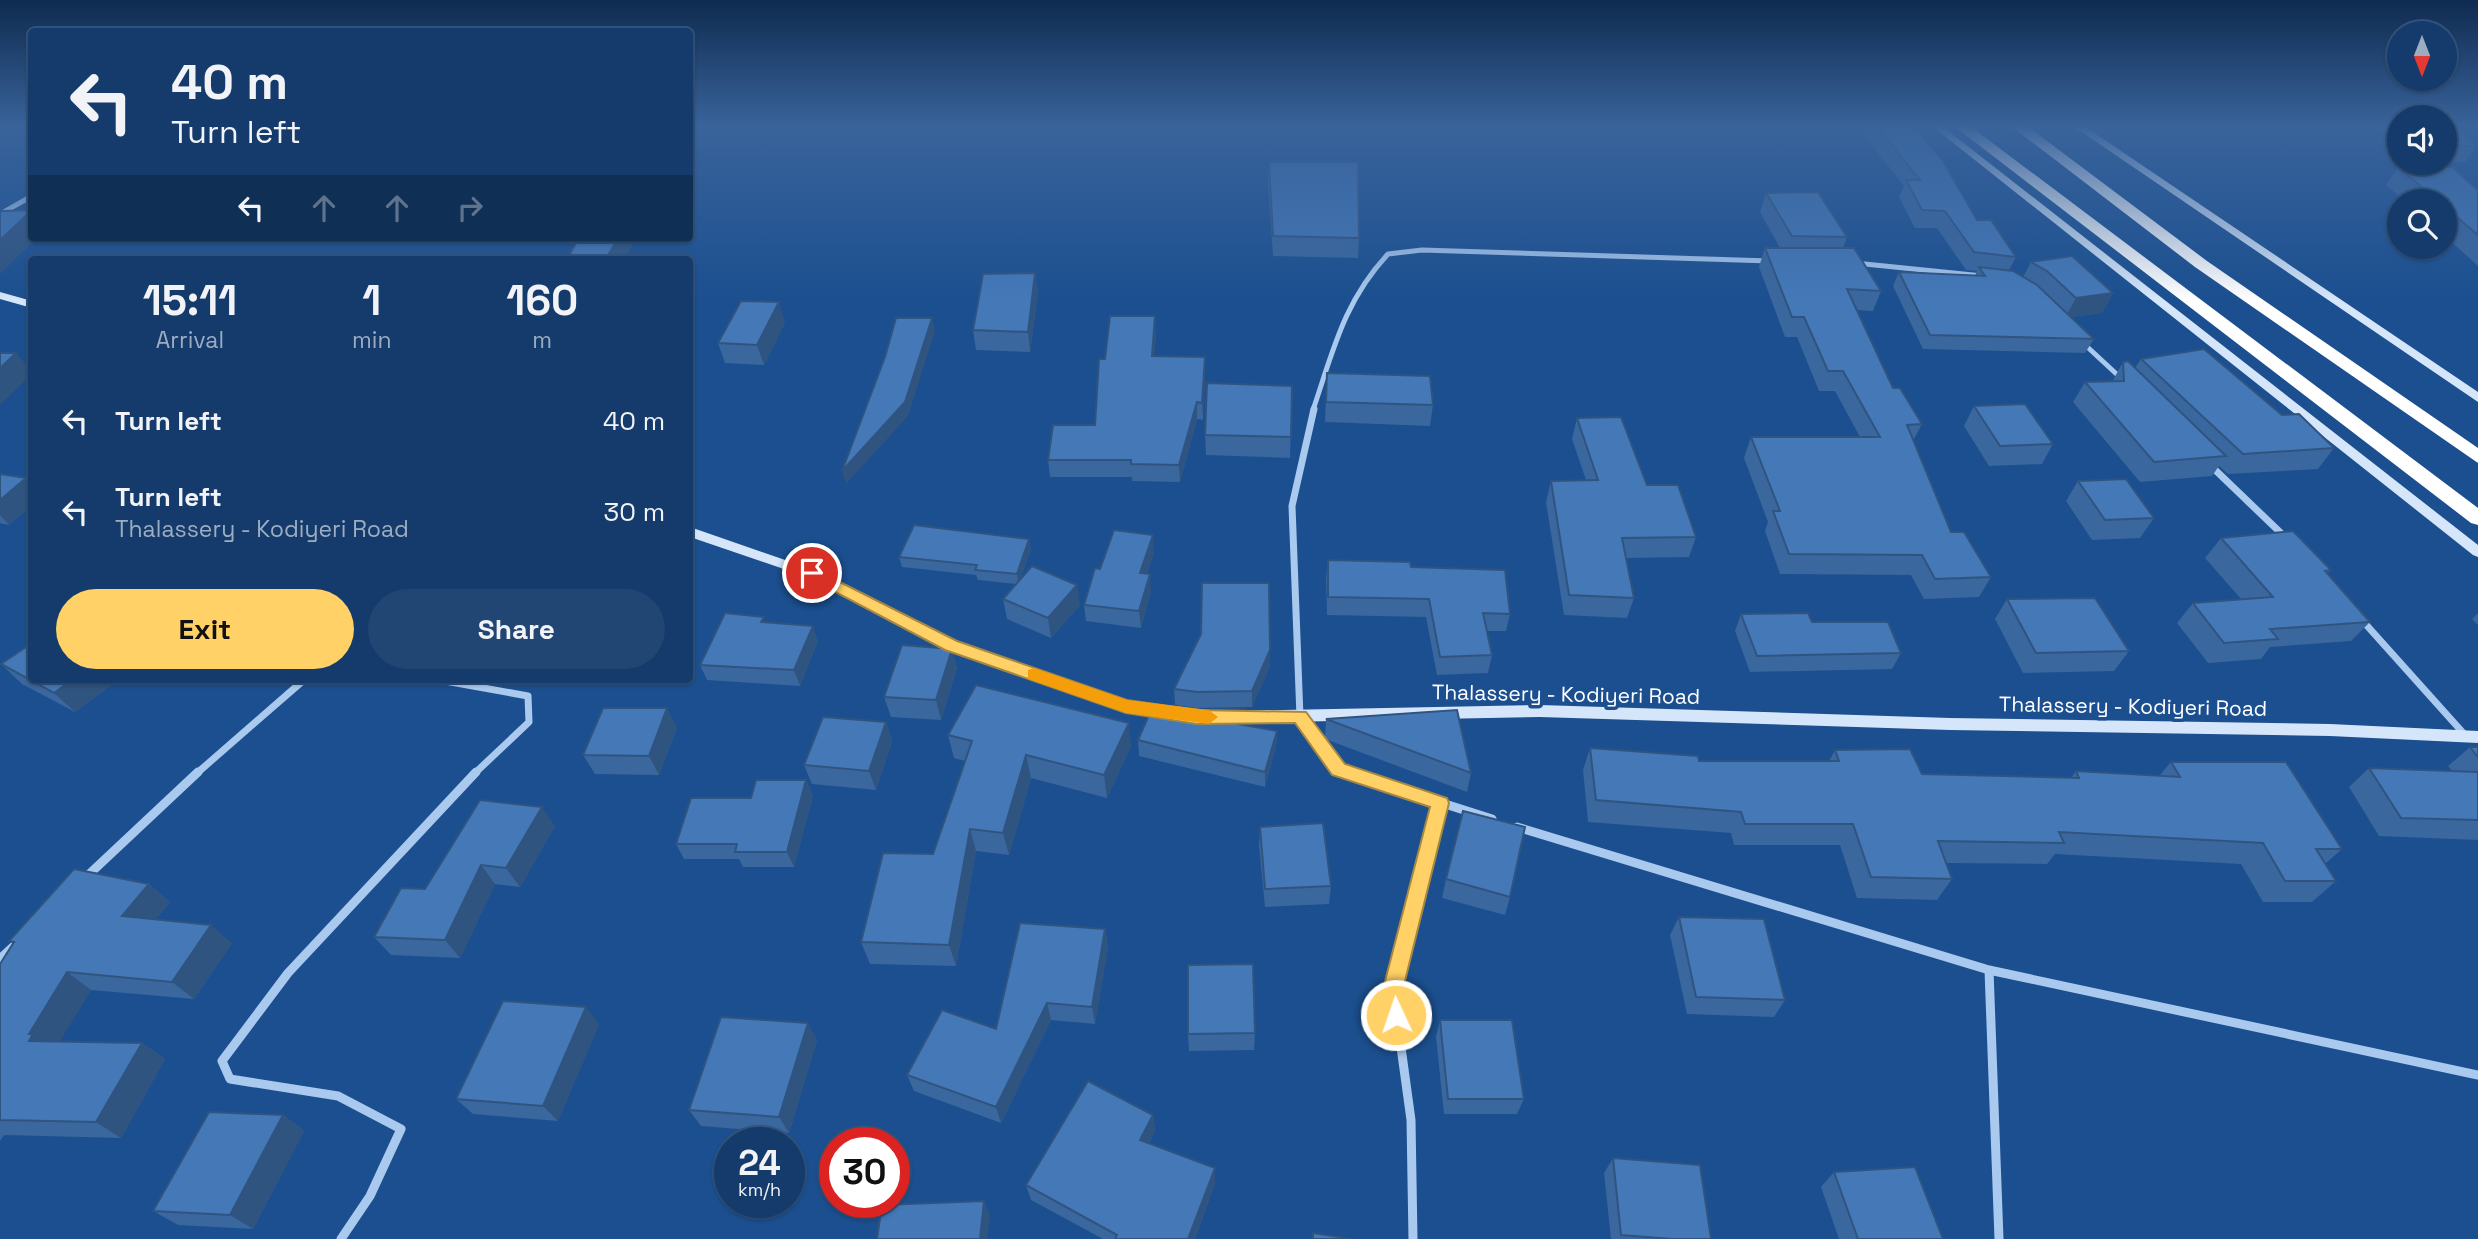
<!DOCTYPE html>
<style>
:root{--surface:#143b6b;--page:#214673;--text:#f1f3f6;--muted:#9dadc1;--line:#33557e;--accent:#ffd166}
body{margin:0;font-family:"Space Grotesk",sans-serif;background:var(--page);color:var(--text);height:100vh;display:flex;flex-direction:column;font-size:26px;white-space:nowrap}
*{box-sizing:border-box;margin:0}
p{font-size:23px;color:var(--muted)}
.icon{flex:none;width:38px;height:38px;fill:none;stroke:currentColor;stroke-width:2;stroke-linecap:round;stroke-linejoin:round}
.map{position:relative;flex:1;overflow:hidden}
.drawer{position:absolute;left:28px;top:256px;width:665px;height:427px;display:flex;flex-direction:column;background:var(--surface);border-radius:7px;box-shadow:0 2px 5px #0004,0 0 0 2px var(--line)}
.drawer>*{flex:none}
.hud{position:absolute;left:28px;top:28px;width:665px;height:214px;border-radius:7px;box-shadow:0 2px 5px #0004,0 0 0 2px var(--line);background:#143b6b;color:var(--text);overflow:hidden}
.needle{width:46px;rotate:180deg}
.controls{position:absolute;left:2387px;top:21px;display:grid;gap:14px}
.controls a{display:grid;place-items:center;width:70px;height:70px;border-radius:50%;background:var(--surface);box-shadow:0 2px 5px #0004,0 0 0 2px var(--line);font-size:35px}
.speed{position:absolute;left:714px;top:1127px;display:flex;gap:14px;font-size:35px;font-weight:700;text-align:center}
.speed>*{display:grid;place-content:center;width:91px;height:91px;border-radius:50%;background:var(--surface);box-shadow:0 2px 5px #0004,0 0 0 2px var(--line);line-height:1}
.speed small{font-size:18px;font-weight:400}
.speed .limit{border:10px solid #d22;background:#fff;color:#111}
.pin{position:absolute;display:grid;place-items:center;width:60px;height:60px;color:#fff;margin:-30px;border:4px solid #fff;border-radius:50%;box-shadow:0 2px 7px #0007}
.me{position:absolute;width:77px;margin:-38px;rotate:357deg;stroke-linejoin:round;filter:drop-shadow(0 0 5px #0008)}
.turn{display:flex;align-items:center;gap:24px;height:147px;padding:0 28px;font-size:32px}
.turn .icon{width:91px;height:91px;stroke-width:2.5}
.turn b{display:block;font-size:49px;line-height:60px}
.lanes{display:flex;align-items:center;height:66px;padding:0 28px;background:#0003;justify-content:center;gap:35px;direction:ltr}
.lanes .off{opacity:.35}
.eta{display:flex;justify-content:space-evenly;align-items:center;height:119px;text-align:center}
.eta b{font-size:42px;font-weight:700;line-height:49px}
.cta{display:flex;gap:14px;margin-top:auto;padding:14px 28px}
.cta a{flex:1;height:80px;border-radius:42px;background:var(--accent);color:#111;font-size:28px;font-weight:700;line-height:80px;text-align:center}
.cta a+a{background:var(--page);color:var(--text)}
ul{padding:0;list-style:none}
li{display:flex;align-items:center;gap:21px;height:91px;padding:0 28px}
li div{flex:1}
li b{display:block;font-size:26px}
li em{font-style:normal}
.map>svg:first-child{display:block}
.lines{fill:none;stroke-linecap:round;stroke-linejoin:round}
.street-far2{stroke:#a9c9ee;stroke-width:5}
.street-far1{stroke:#a9c9ee;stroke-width:7}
.street{stroke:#a9c9ee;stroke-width:9}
.secondary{fill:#d6e6fa;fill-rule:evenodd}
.highway{fill:#fff;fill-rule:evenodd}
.wall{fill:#3a679d}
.shaded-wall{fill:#305480}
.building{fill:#4478b7;stroke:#305480;stroke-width:2}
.route{fill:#ffd166;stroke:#a68842;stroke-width:2}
.slow{fill:#f59e0b}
.labels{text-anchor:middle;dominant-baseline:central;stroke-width:7;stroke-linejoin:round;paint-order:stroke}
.street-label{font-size:21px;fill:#fff;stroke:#1b4f8f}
</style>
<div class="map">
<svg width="2478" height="1239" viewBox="0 0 2478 1239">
<rect width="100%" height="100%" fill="#1b4f8f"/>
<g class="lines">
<path class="street-far2" d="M0,214L32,196
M1855,263L1983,276
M2083,343L2123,380
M1313,410C1333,351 1344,301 1388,254L1422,250L1770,261"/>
<path class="street-far1" d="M1314,409L1292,506L1300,717L1339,770L1350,774
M2209,464L2286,538
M2361,619L2465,735
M434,679L528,696L529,722L474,774
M196,774L305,679"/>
<path class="street" d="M1345,772L1492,819
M1517,827L1989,970L2478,1075
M84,879L198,772
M0,959L15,945
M1989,970L1999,1239
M341,1239L370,1196L401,1129L338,1096L230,1079L222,1061L288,973L476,772
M1413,1239L1411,1120L1393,989L1440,803"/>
<path class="secondary" d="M1932,126H1942L2478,545V557L2473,555Z
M2073,126H2084L2478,392V402Z
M0,292L32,301V308L0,299Z
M690,527L817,571L956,641L1127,700L1173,709L1175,713L1173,717L1168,719L1126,712L946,649L807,577L690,537Z
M1540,705L1950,718L2330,724L2478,731V743L2330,736L1950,730L1540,717L1226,723L1221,721L1219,717L1221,713L1226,711Z"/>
<path class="highway" d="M1954,126H1970L2478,508V525L2471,523Z
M2011,126H2027L2207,261L2478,448V463L2195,267Z"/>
</g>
<path class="wall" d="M1857,126H1914L1977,220L2016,257L2009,270L2023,277L2031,262L2113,293L2102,313L2071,317L2094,339L2085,353L1923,349L1893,286L1899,272L1975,276L1977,271L1966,270L1937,228H1915L1899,197L1904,186Z
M2379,126H2399V146Z
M2445,126L2476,146L2465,162H2445Z
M1269,162L1359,238L1358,258L1273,256L1268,182Z
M2398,167L2478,190V266L2445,236V201H2405L2386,185Z
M1766,193L1847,237L1843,248L1881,291L1873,311L1857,310L1893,388L1922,424L1913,441L1951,532L1991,577L1979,597L1924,599L1911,575L1780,574L1765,531L1768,522L1744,458L1751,437H1860L1835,391H1819L1797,337H1785L1759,267L1765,248H1780L1760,212Z
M1035,273L1038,293L1030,352L976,350L973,330Z
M785,322L764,365L725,363L718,343Z
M1156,333L1154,356L1205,374L1203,420L1197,419L1180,482L1132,481V477H1050L1048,460L1095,425L1105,359Z
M2141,359L2282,415L2334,448L2318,469L2228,474L2219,466L2212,476L2140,482L2073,402L2085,382H2112L2123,362L2135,368Z
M1327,373L1433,405L1430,426L1325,422Z
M1292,386L1290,458L1206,455L1205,435Z
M1974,406L2053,444L2042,464L1989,466L1964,426Z
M1577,418L1647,485L1696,537L1689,557L1626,558L1634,598L1627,618L1564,615L1546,502L1551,481L1586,480L1572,439Z
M0,474L32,484V505L9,525L0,523Z
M2078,481L2154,518L2140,538L2092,540L2066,501Z
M2221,538L2331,570L2327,574L2370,622L2351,641L2270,647L2261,659L2208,663L2177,623L2193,603L2241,599L2205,558Z
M1031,549L1020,579L1080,605L1051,638L1007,619L1003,599L1016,584L978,580L976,575L902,567L899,557Z
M1154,552L1147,574L1151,591L1141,628L1086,621L1084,605L1100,569Z
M1328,560L1411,567L1510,614L1506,631H1487L1492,655L1488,673L1437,675L1426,617L1327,615L1326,578Z
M2007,599L2129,651L2114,671L2023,673L1995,619Z
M2478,613V625L2472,619Z
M1741,614L1812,622L1901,653L1892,669L1750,672L1735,631Z
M766,623L818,641L800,686L707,680L700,665Z
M952,649L957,668L941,720L891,717L884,697Z
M1270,650V666L1252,707L1197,708L1175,705L1174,689Z
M1,664L32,679H119L75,712L22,684Z
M1326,719L1471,773L1467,792L1325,739Z
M886,722L892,741L876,790L812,784L804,765Z
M1245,725L1277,731L1276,747L1265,787L1139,756L1138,740Z
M677,728L659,775L595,774L583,755Z
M948,735L1131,746L1107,798L1031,778L1009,855L976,851L956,966L870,964L861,942L933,854L965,761L954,758Z
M2470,747H2478V840L2379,836L2349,787L2369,768L2452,771L2448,766Z
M1590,748L1699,761H1829L1835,750L1922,774L2071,778L2076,771L2159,776L2171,762L2342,849L2325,864L2336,881L2312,902H2263L2241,864L2055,854L2047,864L1946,863L1952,879L1937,900L1857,898L1840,845H1734L1731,833L1588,822L1583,770Z
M806,780L813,796L794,867H743L739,859H684L676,844L751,798Z
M555,826L520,887L495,884L460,958L391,955L374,937L425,889Z
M1260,827L1331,886L1329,904L1265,907L1259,845Z
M1446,879L1510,897L1505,915L1442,898Z
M149,884L170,902L156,919L232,943L194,999L91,990L59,1041L142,1043L165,1059L121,1138L4,1135L0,1141V964L13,944L9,941Z
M1679,917L1785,1000L1774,1017L1687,1014L1670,935Z
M1105,929L1108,947L1095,1024L1051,1020L1001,1123L914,1091L907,1075L996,1029Z
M1440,1020L1524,1099L1517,1114H1444L1436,1037Z
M599,1024L558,1121L473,1114L456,1099Z
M1255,1033L1254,1050L1189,1051L1188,1034Z
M817,1040L789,1133L701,1126L689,1110Z
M283,1115L304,1131L253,1229L178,1225L153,1211Z
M1153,1115L1155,1131L1149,1143L1215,1183L1195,1239H1103L1031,1200L1026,1185Z
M1613,1158L1711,1239H1611L1604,1173Z
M1834,1172L1943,1239H1839L1821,1187Z"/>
<path class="shaded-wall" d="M32,210V238H37L0,274V240Z
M618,238H629L632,245L625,259H606Z
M1035,273L1038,293L1030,352L1028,332Z
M2113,293L2102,313L2065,318L2076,298Z
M779,302L785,322L764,365L757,345Z
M1155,316L1156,333L1153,373L1152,356Z
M932,318L935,331L908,416L846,484L842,471Z
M16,353L32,371V374L0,405V368Z
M1205,357V374L1203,420L1202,403Z
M1197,402V419L1180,482L1179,465Z
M26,478L32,484V505L9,525L0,515V500Z
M1153,535L1154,552L1142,590L1140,573Z
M1029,539L1031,549L1018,584L1017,574Z
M1150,574L1151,591L1141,628L1139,611Z
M1077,585L1080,605L1051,638L1048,618Z
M813,626L818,641L800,686L794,670Z
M952,649L957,668L941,720L936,700Z
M1270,650V666L1252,707V691Z
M73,679H119L75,712L54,693Z
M667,708L677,728L659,775L649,756Z
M1245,709V725L1238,724Z
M886,722L892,741L876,790L869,771Z
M1129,723L1131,746L1107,798L1104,775Z
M1277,731L1276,747L1265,787V772Z
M1026,755L1031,778L1009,855L1003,833Z
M806,780L813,796L794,867L787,852Z
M542,807L555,826L520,887L506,868Z
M970,829L976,851L956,966L949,945Z
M481,865L495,884L460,958L445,940Z
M149,884L170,902L144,933L122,916Z
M211,925L232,943L194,999L172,982Z
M1105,929L1108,947L1095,1024L1092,1007Z
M67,972L91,990L55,1049L29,1041V1034Z
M1047,1003L1051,1020L1001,1123L996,1107Z
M586,1007L599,1024L558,1121L543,1106Z
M808,1023L817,1040L789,1133L779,1117Z
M142,1043L165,1059L121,1138L96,1122Z
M283,1115L304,1131L253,1229L230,1215Z
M1153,1115L1155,1131L1142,1155L1140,1140Z
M1215,1168V1183L1195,1239H1188Z
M984,1201L990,1215L987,1239H980Z"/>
<path class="building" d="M1877,126H1914L1943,161L1977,220H1991L2016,257L1974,252L1945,211L1922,210L1906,180H1920Z
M2445,126H2456L2476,146H2445Z
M1269,162H1358L1359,238L1273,236Z
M2398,167H2452L2478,190V235L2445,207V201H2438Z
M1818,192L1847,237L1792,236L1766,193Z
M32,210L0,240V211Z
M579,238H618L606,259H567Z
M1765,248H1854L1881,291L1847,289L1893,388H1900L1922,424L1907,425L1951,532H1964L1991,577L1935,579L1922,555L1789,554L1773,511H1780L1751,437H1880L1843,371H1828L1804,317H1792Z
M2072,256L2113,293L2076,298L2047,271L2031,262Z
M1979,267L2013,271L2037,285L2094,339L1930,335L1899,272L1985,276Z
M1035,273L1028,332L973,330L983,274Z
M741,301L779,302L757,345L718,343Z
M1110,316H1155L1152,356L1205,357L1202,403L1197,402L1179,465L1131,464V460H1048L1053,425H1095L1099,359H1105Z
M896,318H932L905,402L842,471L885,357Z
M2204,349L2282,415L2299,414L2334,448L2243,454L2141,359Z
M0,353H16L0,368Z
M2128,361L2226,456L2154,462L2085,382L2124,381L2123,362Z
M1327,373L1430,376L1433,405L1326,402Z
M1207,383L1292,386L1291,437L1205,435Z
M2025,404L2053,444L2000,446L1974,406Z
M1621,417L1647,485H1678L1696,537L1622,538L1634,598L1569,595L1551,481L1598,480L1577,418Z
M0,474L26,478L0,500Z
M2126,479L2154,518L2105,520L2078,481Z
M914,525L1029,539L1017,574L975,570L977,565L899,557Z
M1114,530L1153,535L1140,573L1150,574L1139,611L1084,605L1095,568L1100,569Z
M2293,531L2331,570L2325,571L2370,622L2270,629L2278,639L2224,643L2193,603L2273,597L2221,538Z
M1328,560L1410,562L1411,567L1505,570L1510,614L1483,613L1492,655L1440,657L1429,599L1328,597Z
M1032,566L1077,585L1048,618L1003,599Z
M1202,583H1269L1270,650L1252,691L1197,692L1174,689L1201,634Z
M2095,598L2129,651L2036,653L2007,599Z
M725,613L764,617L761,622L813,626L794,670L700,665Z
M1808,613L1812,622H1888L1901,653L1757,656L1741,614Z
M32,643V679H73L54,693L1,664Z
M902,645L952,649L936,700L884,697Z
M976,685L1129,723L1104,775L1026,755L1003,833L970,829L949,945L861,942L883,853L933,854L972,741L948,735Z
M1153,706L1196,710L1245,709L1238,724L1277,731L1265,772L1138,740Z
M603,708H667L649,756L583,755Z
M1457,710L1471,773L1326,719Z
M823,717L886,722L869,771L804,765Z
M2470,747H2478V757Z
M1590,748L1698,756L1699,761H1839L1835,750L1910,749L1922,774L2079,778L2076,771L2180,777L2171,762H2286L2342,849H2316L2336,881H2285L2263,843L2059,832L2064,843L1938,841L1952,879L1871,877L1853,824H1745L1741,812L1596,800Z
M2369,768L2478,772V820L2401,818Z
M756,780H806L787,852H735L737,844H676L691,798H751Z
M480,800L542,807L506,868L481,865L445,940L374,937L401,888L425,889Z
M1463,811L1525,827L1510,897L1446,879Z
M1323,823L1331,886L1265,889L1260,827Z
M74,869L149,884L122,916L211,925L172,982L67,972L29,1034H33L29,1041L142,1043L96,1122L0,1120V964L14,942L9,941Z
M1679,917L1764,919L1785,1000L1696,997Z
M1020,923L1105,929L1092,1007L1047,1003L996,1107L907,1075L942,1010L996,1029Z
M1253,964L1255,1033L1188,1034V965Z
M503,1001L586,1007L543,1106L456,1099Z
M721,1017L808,1023L779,1117L689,1110Z
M1440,1020H1512L1524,1099H1448Z
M1088,1081L1153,1115L1140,1140L1215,1168L1188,1239H1115L1117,1235L1026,1185Z
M209,1112L283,1115L230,1215L153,1211Z
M1613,1158L1700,1165L1711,1239H1672L1621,1235Z
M1915,1167L1943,1239H1858L1834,1172Z
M984,1201L980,1239H877L882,1205Z
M1313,1233L1352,1239H1313Z"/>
<linearGradient id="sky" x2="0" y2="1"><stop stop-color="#0f2b4f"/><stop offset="0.42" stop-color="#39639b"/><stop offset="1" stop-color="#39639b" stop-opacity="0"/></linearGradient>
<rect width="2478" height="300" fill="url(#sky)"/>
<path class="route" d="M812,568L957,641L1127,700L1197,710L1306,712L1345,764L1447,798L1449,803L1403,989L1407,1015L1404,1022L1396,1025L1389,1022L1383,989L1430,807L1332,775L1295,723L1197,724L1126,713L945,650L807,577L804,573Z"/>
<path class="slow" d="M1034,668L1127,700L1209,710L1218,717L1209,724L1126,713L1028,679V670Z"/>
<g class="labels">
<g class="street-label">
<text transform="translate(1566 694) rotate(1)">Thalassery - Kodiyeri Road</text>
<text transform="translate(2133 706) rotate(1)">Thalassery - Kodiyeri Road</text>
</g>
</g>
</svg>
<div class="controls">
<a><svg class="needle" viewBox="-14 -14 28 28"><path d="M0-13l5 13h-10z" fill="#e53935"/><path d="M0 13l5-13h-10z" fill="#9dadc1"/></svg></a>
<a><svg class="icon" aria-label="sound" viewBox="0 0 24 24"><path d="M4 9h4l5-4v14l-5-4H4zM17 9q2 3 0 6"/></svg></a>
<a><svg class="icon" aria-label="search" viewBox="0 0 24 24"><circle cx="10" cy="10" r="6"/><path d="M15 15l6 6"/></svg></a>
</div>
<div class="speed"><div>24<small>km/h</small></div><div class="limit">30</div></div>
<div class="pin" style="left:812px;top:573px;background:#d93025"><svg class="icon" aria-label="arrive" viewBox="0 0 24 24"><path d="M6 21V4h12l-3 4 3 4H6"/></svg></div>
<svg class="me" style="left:1396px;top:1015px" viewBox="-20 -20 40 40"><circle r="17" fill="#ffd166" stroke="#fff" stroke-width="3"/><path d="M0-11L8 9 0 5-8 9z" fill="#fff"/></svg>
<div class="hud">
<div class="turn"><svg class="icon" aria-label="left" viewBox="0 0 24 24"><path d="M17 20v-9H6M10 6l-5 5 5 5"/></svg><div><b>40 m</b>Turn left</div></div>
<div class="lanes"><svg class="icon" aria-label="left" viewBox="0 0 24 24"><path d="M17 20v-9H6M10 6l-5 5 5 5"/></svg><svg class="icon off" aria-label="ahead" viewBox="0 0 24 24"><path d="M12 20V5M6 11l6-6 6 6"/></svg><svg class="icon off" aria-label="ahead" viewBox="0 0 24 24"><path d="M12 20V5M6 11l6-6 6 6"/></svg><svg class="icon off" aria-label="right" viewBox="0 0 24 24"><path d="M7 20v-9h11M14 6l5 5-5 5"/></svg></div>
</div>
<section class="drawer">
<div class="eta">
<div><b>15:11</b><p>Arrival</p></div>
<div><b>1</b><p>min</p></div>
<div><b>160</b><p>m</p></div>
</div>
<ul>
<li><svg class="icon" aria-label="left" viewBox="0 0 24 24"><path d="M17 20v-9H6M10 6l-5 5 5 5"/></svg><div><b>Turn left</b></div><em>40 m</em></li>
<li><svg class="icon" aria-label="left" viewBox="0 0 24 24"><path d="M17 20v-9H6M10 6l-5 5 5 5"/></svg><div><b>Turn left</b><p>Thalassery - Kodiyeri Road</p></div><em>30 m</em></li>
</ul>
<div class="cta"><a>Exit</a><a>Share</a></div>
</section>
</div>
